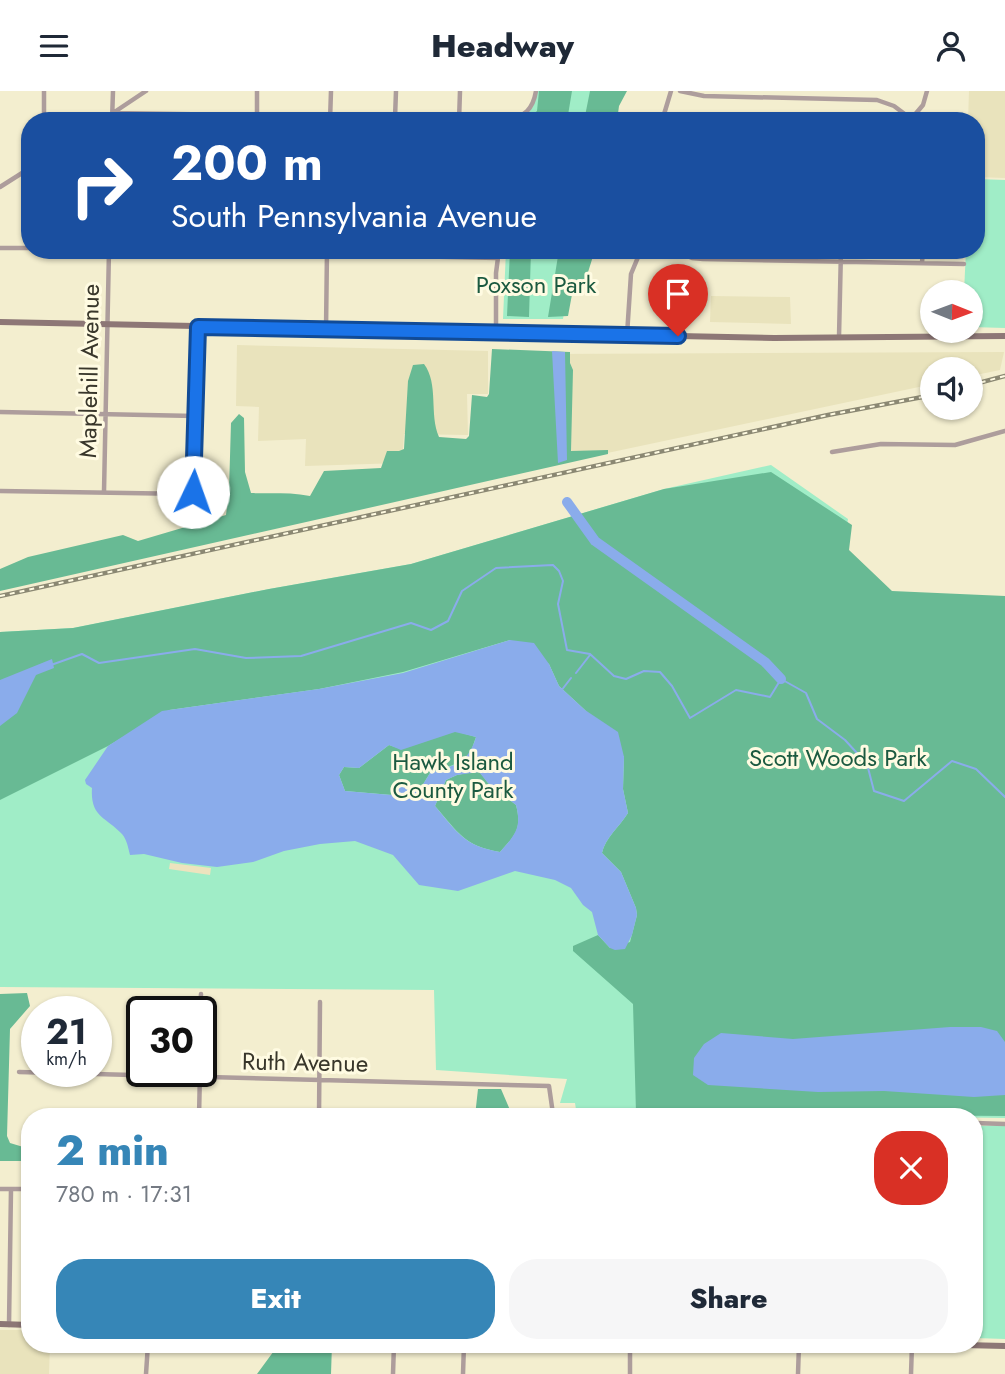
<!DOCTYPE html>
<meta charset="utf-8">
<style>
:root{--surface:#fff;--page:#f6f6f7;--text:#1f2937;--muted:#747a83;--accent:#3686b7}
body{margin:0;font-family:Jost,sans-serif;background:var(--page);color:var(--text);height:100vh;display:flex;flex-direction:column;font-size:26px;white-space:nowrap}
*{box-sizing:border-box;margin:0}
p{font-size:23px;color:var(--muted)}
.icon{flex:none;width:38px;height:38px;fill:none;stroke:currentColor;stroke-width:2;stroke-linecap:round;stroke-linejoin:round}
.map{position:relative;flex:1;overflow:hidden}
.sheet{position:absolute;left:21px;top:1017px;width:962px;height:245px;display:flex;flex-direction:column;background:var(--surface);border-radius:28px;box-shadow:0 2px 5px #0004}
.sheet>*{flex:none}
.top-card{position:absolute;left:21px;top:21px;width:964px;height:147px;border-radius:28px;box-shadow:0 2px 5px #0004;background:#1a4fa0;color:#fff;overflow:hidden}
.needle{width:46px;rotate:91deg}
.tools{position:absolute;left:920px;top:189px;display:grid;gap:14px}
.tools a{display:grid;place-items:center;width:63px;height:63px;border-radius:50%;background:var(--surface);box-shadow:0 2px 5px #0004;font-size:35px}
.speed{position:absolute;left:21px;top:905px;display:flex;gap:14px;font-size:35px;font-weight:700;text-align:center}
.speed>*{display:grid;place-content:center;width:91px;height:91px;border-radius:50%;background:var(--surface);box-shadow:0 2px 5px #0004;line-height:1}
.speed small{font-size:18px;font-weight:400}
.speed .limit{border:4px solid #111;border-radius:10px;background:#fff;color:#111}
.pin{position:absolute;display:grid;place-items:center;width:60px;height:60px;color:#fff;margin:-72px -30px;border-radius:50% 50% 50% 0;rotate:-45deg;box-shadow:0 0 7px #0007}
.pin .icon{rotate:45deg}
.me{position:absolute;width:77px;margin:-38px;rotate:3deg;stroke-linejoin:round;filter:drop-shadow(0 0 5px #0008)}
.turn{display:flex;align-items:center;gap:24px;height:147px;padding:0 35px;font-size:32px}
.turn .icon{width:91px;height:91px;stroke-width:2.5}
.turn b{display:block;font-size:49px;line-height:60px}
.round{display:grid;place-items:center;flex:none;width:74px;height:74px;border-radius:28px;background:var(--page)}
.head{display:flex;align-items:center;justify-content:space-between;height:119px;padding:0 35px}
h1{font-size:42px;font-weight:800;line-height:52px;color:var(--accent)}
.action{display:flex;gap:14px;margin-top:auto;padding:14px 35px}
.action a{flex:1;height:80px;border-radius:28px;background:var(--accent);color:#fff;font-size:28px;font-weight:800;line-height:80px;text-align:center}
.action a+a{background:var(--page);color:var(--text)}
header{display:flex;justify-content:space-between;align-items:center;height:91px;padding:0 35px;background:var(--surface);font-size:32px;font-weight:800}
.map>svg:first-child{display:block}
.built{fill:#e9e3bc}
.green{fill:#a0edc7}
.forest{fill:#68ba94}
.sand{fill:#ede3be}
.water{fill:#8aaceb;fill-rule:evenodd}
.lines{fill:none;stroke-linecap:round;stroke-linejoin:round}
.stream{stroke:#8aaceb;stroke-width:2}
.river{stroke:#8aaceb;stroke-width:10}
.street{stroke:#ad9d9c;stroke-width:4.5}
.secondary{stroke:#8d7776;stroke-width:6}
.rail-casing{stroke:#8b8873;stroke-width:4.5}
.rail{stroke:#fffbe2;stroke-width:2;stroke-dasharray:5;stroke-linecap:butt}
.route-casing{stroke:#114b97;stroke-width:18}
.route{stroke:#1a73e8;stroke-width:12}
.labels{text-anchor:middle;dominant-baseline:central;stroke-width:6;stroke-linejoin:round;paint-order:stroke}
.park-label{font-size:24px;fill:#1b5a40;stroke:#fffbe2}
.street-label{font-size:24px;fill:#39372b;stroke:#fffbe2}
</style>
<header><svg class="icon" aria-label="menu" viewBox="0 0 24 24"><path d="M4 6h16M4 12h16M4 18h16"/></svg>Headway<svg class="icon" aria-label="person" viewBox="0 0 24 24"><circle cx="12" cy="8" r="4"/><path d="M4 21q1-7 8-7t8 7"/></svg></header>
<div class="map">
<svg width="1005" height="1283" viewBox="0 0 1005 1283">
<rect width="100%" height="100%" fill="#f3eecf"/>
<path class="built" d="M969,0H1005V87L977,86L976,30H968Z
M711,205L790,206L791,233L710,231Z
M237,254L488,260V303H467L468,344L404,343L402,372L305,375L306,348L258,350L259,316L236,315Z
M1004,261L1000,279L971,285V278H933V293L565,371L546,263Z
M0,1239H30V1253H50L49,1283H0Z"/>
<path class="green" d="M537,0H624L617,14L615,30H507C527,28 534,20 537,0Z
M977,88L1005,89V237L971,236V201H964L966,159H976Z
M506,159H581L568,195L563,228H503Z
M771,374L848,428L843,459L888,506L1005,510V1027L672,1022L577,1025L575,1012H560L567,988L436,979L434,899L0,896V541L73,537L269,498L411,473L664,398Z
M1005,1034V1248L975,1247V1035Z"/>
<path class="forest" d="M539,0H572L567,30H525L537,20Z
M590,0H627L619,15L617,30H584Z
M510,159H531L529,226L507,225Z
M559,159H595L583,197L573,198L568,225L548,226Z
M492,258L570,261V272L573,279L571,360L608,359V363L0,500V478L28,466L123,444L138,450L226,424L229,399L231,332L239,323L244,327L245,381L251,402C271,403 290,401 310,405L324,380L381,377L387,360H399L404,358L408,290L413,274L424,273C439,293 429,323 439,346L466,348L469,345L472,304L487,306L489,303Z
M771,381L852,434L849,459L892,500L1005,505V1025L636,1022L633,913L573,860V855L598,844L610,857L630,851L637,824L636,817L621,781L602,762C605,747 620,735 628,722L623,698L624,666L585,619L559,595L549,573L510,549L403,581L319,598L169,619L108,655L0,709V541L73,537L269,498L411,473L664,398Z
M455,640L476,646L470,663L453,674L430,682L422,695L399,694L392,704L345,700L339,684L344,676L359,677L389,654L401,658Z
M479,680L488,692L516,714C522,738 516,743 500,761C464,755 458,741 435,715L446,689L457,684Z
M27,902L30,915L10,938L7,1045L10,1052L30,1058V1070H0V903Z
M478,998H501L510,1019V1025H475Z
M279,1253H332L331,1283H257Z"/>
<path class="sand" d="M170,772L211,777L210,784L169,778Z"/>
<path class="water" d="M552,260L565,261L567,369L558,372Z
M510,549L534,552L549,573L559,595L585,619L618,641L624,666L623,698L628,722C620,735 605,747 602,762L621,781L636,817L637,824L632,844L625,858L615,859L610,857L598,844L592,821L583,814L571,797L555,789L515,780L458,800L419,794L393,764L355,750L320,753L284,760L253,771L217,776L182,772L144,763L130,764C128,756 127,749 122,743C106,726 90,726 92,697L86,693L85,689L108,655L162,620L319,598L403,582ZM455,641L476,646C468,673 455,674 430,682L422,695L399,694L391,704L345,700L339,684L344,676L359,677L389,654L401,659ZM479,681L488,692L516,714C522,737 515,744 500,761C464,755 457,741 435,715L446,689L457,684Z
M52,568L54,577L36,584L17,622L0,635V589Z
M950,936H981L997,940L1005,951V1004L974,1006L884,1000L818,1001L708,994L693,984L694,967L704,953L721,942L793,948Z"/>
<g class="lines">
<path class="stream" d="M51,574L82,563L99,572L195,558L246,567L301,565L411,532L431,539L448,530L462,500L496,477L553,474L559,480L563,490L558,513L567,559L590,563L614,585L626,588L644,580L660,581L672,595L690,627L736,599L770,606L781,588L806,602L817,628L845,649L867,673L874,700L904,710L952,670L976,678L1005,706
M576,582L590,564
M561,600L571,587"/>
<path class="river" d="M567,411L595,450L765,571L781,588"/>
<path class="street" d="M680,0L704,5L877,9L894,15L914,30
M112,22L507,28C525,26 533,18 536,0
M257,25V0
M395,27L396,0
M912,27L923,14L927,0
M44,30V0
M101,30L146,0
M112,30L113,0
M330,30L331,0
M459,30L460,0
M662,30L671,0
M0,96L30,77
M0,157H30
M127,159L497,167
M673,159L692,167L703,168L964,173
M922,172L923,159
M326,239L327,159
M496,242V182L499,159
M627,244L631,183L641,159
M839,246L841,159
M0,321L195,325
M832,361L881,353L955,354L1005,340
M0,400L189,403L193,401L198,236
M104,401L109,159
M200,920L201,903
M19,981L549,995L553,1023
M681,1025L699,1026
M199,1026L200,980
M319,1026L320,911
M975,1032L1005,1033
M0,1098H30
M9,1234L11,1098
M146,1283L148,1253
M393,1283L394,1253
M463,1283L464,1253
M630,1283V1253
M798,1283L799,1253
M911,1283L912,1253"/>
<path class="secondary" d="M0,231L774,247L1005,245
M0,1233L30,1234
M921,1253L1005,1255"/>
<g class="rail-casing">
<path id="rail" d="M971,294L1005,285
M0,505L828,324L933,304"/>
</g>
<use href="#rail" class="rail"/>
</g>
<g class="lines">
<g class="route-casing">
<path id="route" d="M193,401L198,236L678,245"/>
</g>
<use href="#route" class="route"/>
</g>
<g class="labels">
<g class="park-label">
<text x="536" y="193">Poxson Park</text>
<text x="838" y="666">Scott Woods Park</text>
<text x="453" y="670">Hawk Island<tspan x="453" dy="28">County Park</tspan></text>
</g>
<g class="street-label">
<text transform="translate(89 280) rotate(-89)">Maplehill Avenue</text>
<text transform="translate(305 971) rotate(1)">Ruth Avenue</text>
</g>
</g>
</svg>
<div class="tools">
<a><svg class="needle" viewBox="-14 -14 28 28"><path d="M0-13l5 13h-10z" fill="#e53935"/><path d="M0 13l5-13h-10z" fill="#747a83"/></svg></a>
<a><svg class="icon" aria-label="sound" viewBox="0 0 24 24"><path d="M4 9h4l5-4v14l-5-4H4zM17 9q2 3 0 6"/></svg></a>
</div>
<div class="speed"><div>21<small>km/h</small></div><div class="limit">30</div></div>
<div class="pin" style="left:678px;top:245px;background:#d93025"><svg class="icon" aria-label="arrive" viewBox="0 0 24 24"><path d="M6 21V4h12l-3 4 3 4H6"/></svg></div>
<svg class="me" style="left:193px;top:401px" viewBox="-20 -20 40 40"><circle r="19" fill="#fff"/><path d="M0-13L10 11 0 6-10 11z" fill="#1a73e8"/></svg>
<div class="top-card">
<div class="turn"><svg class="icon" aria-label="right" viewBox="0 0 24 24"><path d="M7 20v-9h11M14 6l5 5-5 5"/></svg><div><b>200 m</b>South Pennsylvania Avenue</div></div>
</div>
<section class="sheet">
<div class="head"><div><h1>2 min</h1><p>780 m · 17:31</p></div><a class="round" style="background:#d93025;color:#fff"><svg class="icon" aria-label="close" viewBox="0 0 24 24"><path d="M6 6l12 12M18 6L6 18"/></svg></a></div>
<div class="action"><a>Exit</a><a>Share</a></div>
</section>
</div>
